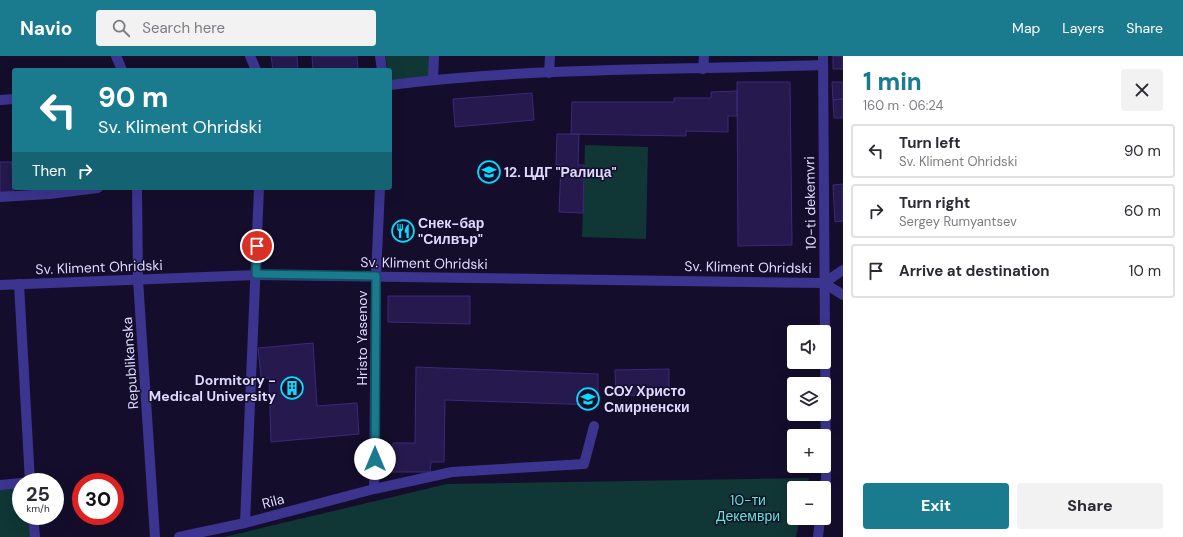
<!DOCTYPE html>
<meta charset="utf-8">
<style>
:root{--surface:#fff;--page:#f2f2f3;--text:#2b2b33;--muted:#7c7c81;--line:#e1e1e2;--accent:#1a7b8f}
body{margin:0;font-family:"DM Sans",sans-serif;background:var(--page);color:var(--text);height:100vh;display:flex;flex-direction:column;font-size:15px;white-space:nowrap}
*{box-sizing:border-box;margin:0}
p{font-size:13px;color:var(--muted)}
.icon{flex:none;width:22px;height:22px;fill:none;stroke:currentColor;stroke-width:2;stroke-linecap:round;stroke-linejoin:round}
.map{position:relative;flex:1;overflow:hidden}
.drawer{display:flex;flex-direction:column;background:var(--surface);width:340px}
.drawer>*{flex:none}
.top-card{position:absolute;left:12px;top:12px;width:380px;height:122px;border-radius:4px;box-shadow:0 4px 16px #0002;background:#1a7b8f;color:#fff;overflow:hidden}
.tools{position:absolute;left:787px;top:269px;display:grid;gap:8px}
.tools a{display:grid;place-items:center;width:44px;height:44px;border-radius:4px;background:var(--surface);box-shadow:0 4px 16px #0002;font-size:20px}
.speed{position:absolute;left:12px;top:417px;display:flex;gap:8px;font-size:20px;font-weight:700;text-align:center}
.speed>*{display:grid;place-content:center;width:52px;height:52px;border-radius:50%;background:var(--surface);box-shadow:0 4px 16px #0002;line-height:1}
.speed small{font-size:10px;font-weight:400}
.speed .limit{border:6px solid #d22;background:#fff;color:#111}
.pin{position:absolute;display:grid;place-items:center;width:34px;height:34px;color:#fff;margin:-17px;border:2px solid #fff;border-radius:50%;box-shadow:0 1px 4px #0007}
.me{position:absolute;width:44px;margin:-22px;rotate:0deg;stroke-linejoin:round;filter:drop-shadow(0 0 3px #0008)}
.turn{display:flex;align-items:center;gap:14px;height:84px;padding:0 20px;font-size:18px}
.turn .icon{width:52px;height:52px;stroke-width:2.5}
.turn b{display:block;font-size:28px;line-height:34px}
.then{display:flex;align-items:center;height:38px;padding:0 20px;background:#0003;gap:8px;font-size:15px}
.round{display:grid;place-items:center;flex:none;width:42px;height:42px;border-radius:4px;background:var(--page)}
.head{display:flex;align-items:center;justify-content:space-between;height:68px;padding:0 20px}
h1{font-size:24px;font-weight:800;line-height:30px;color:var(--accent)}
.action{display:flex;gap:8px;margin-top:auto;padding:8px 20px}
.action a{flex:1;height:46px;border-radius:4px;background:var(--accent);color:#fff;font-size:16px;font-weight:800;line-height:46px;text-align:center}
.action a+a{background:var(--page);color:var(--text)}
ul{padding:0;list-style:none}
li{display:flex;align-items:center;gap:12px;height:54px;margin:0 8px 6px;padding:0 12px;border:2px solid var(--line);border-radius:4px}
li div{flex:1}
li b{display:block;font-size:15px}
li em{font-style:normal}
header{display:flex;align-items:center;gap:24px;box-sizing:border-box;height:56px;padding:0 20px;background:var(--accent);color:#fff}
header strong{font-size:19px}
nav{display:flex;gap:22px;margin-inline-start:auto;font-size:14px}
.search{width:280px;height:36px;background:var(--page);display:flex;align-items:center;gap:10px;box-sizing:border-box;padding:0 14px;border-radius:4px;color:var(--muted);font-size:15px}
main{display:flex;flex:1;min-height:0}
.map>svg:first-child{display:block}
.green{fill:#113636}
.building{fill:#25194e;stroke:#3c287c}
.lines{fill:none;stroke-linecap:round;stroke-linejoin:round}
.minor{stroke:#3c358f;stroke-width:10}
.tertiary{stroke:#3c358f;stroke-width:10}
.route-casing{stroke:#11505d;stroke-width:10}
.route{stroke:#1a7b8f;stroke-width:7}
.labels{text-anchor:middle;dominant-baseline:central;stroke-width:3;stroke-linejoin:round;paint-order:stroke}
.poi-label{font-size:14px;font-weight:bold;fill:#dfd9ff;stroke:#140e2c;text-anchor:start}
.street-label{font-size:14px;fill:#dfd9ff;stroke:#140e2c}
.park-label{font-size:14px;fill:#59ebcc;stroke:#140e2c}
</style>
<header>
<strong>Navio</strong>
<div class="search"><svg class="icon" aria-label="search" viewBox="0 0 24 24"><circle cx="10" cy="10" r="6"/><path d="M15 15l6 6"/></svg>Search here</div>
<nav><a>Map</a><a>Layers</a><a>Share</a></nav>
</header>
<main>
<div class="map">
<svg width="843" height="481" viewBox="0 0 843 481">
<rect width="100%" height="100%" fill="#140e2c"/>
<path class="green" d="M385,0H430L429,20L390,24V14H388Z
M585,89L648,91L646,183L582,181Z
M809,422L807,432H794V462H800L796,481H224L447,428Z
M21,427V460H33L35,481H0V429Z"/>
<path class="building" d="M271,0H297L298,14H273Z
M312,0H357L358,14H313Z
M833,0H843V13H833Z
M737,26H790L792,189L738,190Z
M832,26H843V43L833,44Z
M737,35V60H728V76L686,75V80L571,78L572,46H674V42H711V36Z
M532,37L534,64L455,71L453,43Z
M843,43V62H834L833,44Z
M557,78H579L578,109H584L583,157L559,156L561,109H556Z
M0,106H12L13,136H0Z
M843,128V165L835,166L833,129Z
M388,240H470V268L388,266Z
M313,287L317,350L357,347L359,378L271,386L269,322L261,321L258,292Z
M416,311L598,318V349L445,344L444,406H431L430,416H391L393,387H415Z
M669,313V340L616,339L615,314Z"/>
<g class="lines">
<path class="minor" d="M116,0L122,14
M250,0L256,14
M380,0L382,14
M823,0L826,423L824,437
M703,13L704,0
M549,17L550,0
M433,23L434,0
M390,29C532,11 679,14 822,9
M0,44L14,43
M137,132L138,224L155,481
M0,141L49,138L98,132
M19,228L30,426
M0,429L21,427
M374,433L376,220L380,132
M33,460L35,481
M245,467L259,132
M179,481L245,467L374,433L452,416L584,408L594,370
M818,481L820,462"/>
<path class="tertiary" d="M824,227L843,239
M0,229L256,219L824,227L843,214"/>
</g>
<g class="lines">
<g class="route-casing">
<path id="route" d="M257,190L256,218L376,220L375,403"/>
</g>
<use href="#route" class="route"/>
</g>
<defs>
<g id="school-ring" transform="scale(1.15)"><circle r="9.5" fill="#140e2c" stroke="#05ddff" stroke-width="1.5"/><path d="M0-5L7-2L0 1L-7-2ZM-4 1L0 2.5L4 1V4Q0 6-4 4Z" fill="#05ddff"/></g>
<g id="restaurant-ring" transform="scale(1.15)"><circle r="9.5" fill="#140e2c" stroke="#05ddff" stroke-width="1.5"/><path d="M-5-6h1v4h1v-4h1v4h1v-4h1v5L-1.5 .5V6h-2V.5L-5-1ZM5-6V6H3V1.5H1.5Q1.5-4 5-6Z" fill="#05ddff"/></g>
<g id="building-ring" transform="scale(1.15)"><circle r="9.5" fill="#140e2c" stroke="#05ddff" stroke-width="1.5"/><path d="M-4-6H4V6H1V3H-1V6H-4ZM-2.5-4.3h1.7v1.8h-1.7ZM.8-4.3h1.7v1.8H.8ZM-2.5-1h1.7V.8h-1.7ZM.8-1h1.7V.8H.8Z" fill="#05ddff"/></g>
</defs>
<g fill-rule="evenodd">
<use href="#school-ring" x="489" y="116"/>
<use href="#restaurant-ring" x="403" y="175"/>
<use href="#building-ring" x="292" y="332"/>
<use href="#school-ring" x="588" y="343"/>
</g>
<g class="labels">
<g class="poi-label">
<text x="504" y="116">12. ЦДГ "Ралица"</text>
<text x="418" y="167">Снек-бар<tspan x="418" dy="16">"Силвър"</tspan></text>
<text x="276" y="324" text-anchor="end">Dormitory -<tspan x="276" dy="16">Medical University</tspan></text>
<text x="604" y="335">СОУ Христо<tspan x="604" dy="16">Смирненски</tspan></text>
</g>
<g class="street-label">
<text transform="translate(810 147) rotate(-91)">10-ti dekemvri</text>
<text transform="translate(424 207) rotate(1)">Sv. Kliment Ohridski</text>
<text transform="translate(99 211) rotate(-2)">Sv. Kliment Ohridski</text>
<text transform="translate(748 211) rotate(1)">Sv. Kliment Ohridski</text>
<text transform="translate(362 282) rotate(-90)">Hristo Yasenov</text>
<text transform="translate(130 307) rotate(-94)">Republikanska</text>
<text transform="translate(273 445) rotate(-15)">Rila</text>
</g>
<g class="park-label">
<text x="748" y="444">10-ти<tspan x="748" dy="16">Декември</tspan></text>
</g>
</g>
</svg>
<div class="tools">
<a><svg class="icon" aria-label="sound" viewBox="0 0 24 24"><path d="M4 9h4l5-4v14l-5-4H4zM17 9q2 3 0 6"/></svg></a>
<a><svg class="icon" aria-label="layers" viewBox="0 0 24 24"><path d="M12 4l9 5-9 5-9-5zM3 14l9 5 9-5"/></svg></a>
<a>+</a>
<a>−</a>
</div>
<div class="speed"><div>25<small>km/h</small></div><div class="limit">30</div></div>
<div class="pin" style="left:257px;top:190px;background:#d93025"><svg class="icon" aria-label="arrive" viewBox="0 0 24 24"><path d="M6 21V4h12l-3 4 3 4H6"/></svg></div>
<svg class="me" style="left:375px;top:403px" viewBox="-20 -20 40 40"><circle r="19" fill="#fff"/><path d="M0-13L10 11 0 6-10 11z" fill="#1a7b8f"/></svg>
<div class="top-card">
<div class="turn"><svg class="icon" aria-label="left" viewBox="0 0 24 24"><path d="M17 20v-9H6M10 6l-5 5 5 5"/></svg><div><b>90 m</b>Sv. Kliment Ohridski</div></div>
<div class="then">Then<svg class="icon" aria-label="right" viewBox="0 0 24 24"><path d="M7 20v-9h11M14 6l5 5-5 5"/></svg></div>
</div>
</div>
<section class="drawer">
<div class="head"><div><h1>1 min</h1><p>160 m · 06:24</p></div><a class="round"><svg class="icon" aria-label="close" viewBox="0 0 24 24"><path d="M6 6l12 12M18 6L6 18"/></svg></a></div>
<ul>
<li><svg class="icon" aria-label="left" viewBox="0 0 24 24"><path d="M17 20v-9H6M10 6l-5 5 5 5"/></svg><div><b>Turn left</b><p>Sv. Kliment Ohridski</p></div><em>90 m</em></li>
<li><svg class="icon" aria-label="right" viewBox="0 0 24 24"><path d="M7 20v-9h11M14 6l5 5-5 5"/></svg><div><b>Turn right</b><p>Sergey Rumyantsev</p></div><em>60 m</em></li>
<li><svg class="icon" aria-label="arrive" viewBox="0 0 24 24"><path d="M6 21V4h12l-3 4 3 4H6"/></svg><div><b>Arrive at destination</b></div><em>10 m</em></li>
</ul>
<div class="action"><a>Exit</a><a>Share</a></div>
</section>
</main>
